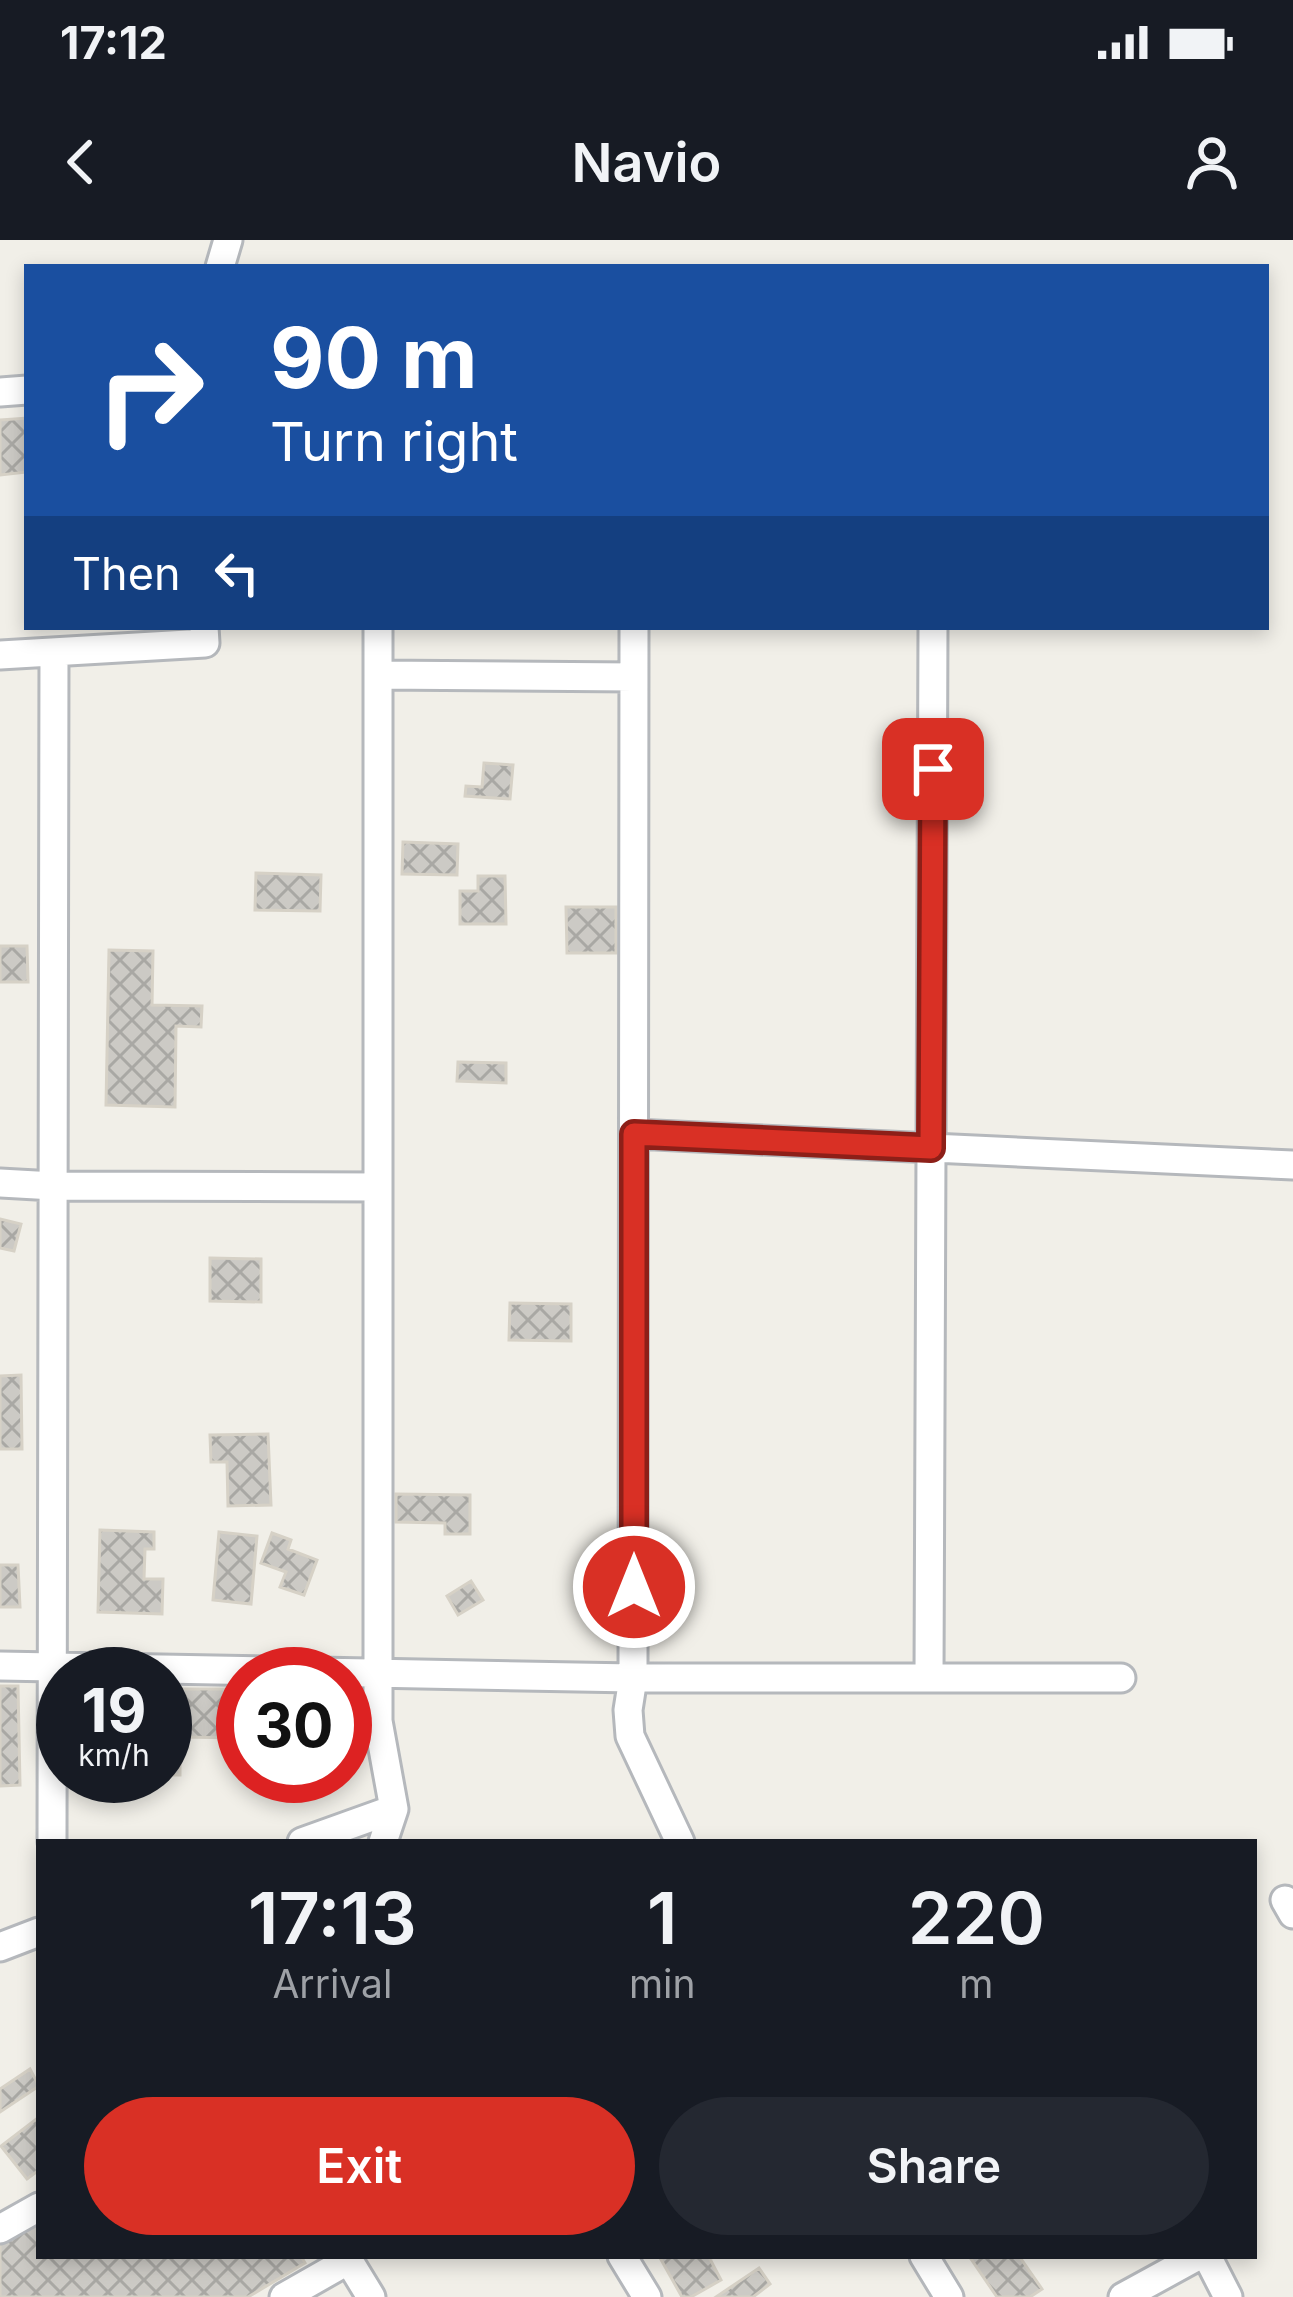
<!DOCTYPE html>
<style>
:root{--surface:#171b24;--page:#242831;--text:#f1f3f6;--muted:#9ea1a6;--accent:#d93025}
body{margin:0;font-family:Inter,sans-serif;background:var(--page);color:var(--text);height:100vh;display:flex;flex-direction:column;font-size:45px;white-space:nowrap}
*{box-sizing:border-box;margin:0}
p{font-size:39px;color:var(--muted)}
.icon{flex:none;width:66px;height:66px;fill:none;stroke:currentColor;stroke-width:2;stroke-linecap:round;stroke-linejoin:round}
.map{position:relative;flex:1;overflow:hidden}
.sheet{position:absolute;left:36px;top:1599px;width:1221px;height:420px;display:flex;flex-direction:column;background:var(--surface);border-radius:0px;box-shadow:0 6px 18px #0003}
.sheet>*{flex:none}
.guide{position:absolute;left:24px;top:24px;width:1245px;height:366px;border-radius:0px;box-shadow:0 6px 18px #0003;background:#1a4fa0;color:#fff;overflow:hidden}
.speed{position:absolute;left:36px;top:1407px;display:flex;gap:24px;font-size:60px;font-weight:700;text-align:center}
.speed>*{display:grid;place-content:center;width:156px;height:156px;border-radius:50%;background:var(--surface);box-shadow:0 6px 18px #0003;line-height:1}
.speed small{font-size:30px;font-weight:400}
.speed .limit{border:18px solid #d22;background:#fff;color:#111}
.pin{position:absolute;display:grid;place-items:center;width:102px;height:102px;color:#fff;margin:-51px;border-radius:24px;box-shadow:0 6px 18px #0006}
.me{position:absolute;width:132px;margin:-66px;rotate:0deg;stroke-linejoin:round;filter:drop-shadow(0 0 9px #0008)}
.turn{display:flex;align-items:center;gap:42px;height:252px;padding:0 48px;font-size:54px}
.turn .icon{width:156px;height:156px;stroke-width:2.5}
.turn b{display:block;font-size:84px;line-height:102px}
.then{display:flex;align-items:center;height:114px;padding:0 48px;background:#0003;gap:24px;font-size:45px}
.eta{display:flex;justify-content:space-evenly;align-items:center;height:204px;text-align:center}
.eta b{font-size:72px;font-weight:600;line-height:84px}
.cta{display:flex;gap:24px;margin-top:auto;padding:24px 48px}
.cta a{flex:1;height:138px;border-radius:72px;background:var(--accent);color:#fff;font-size:48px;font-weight:600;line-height:138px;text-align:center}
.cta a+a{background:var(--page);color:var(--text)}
.status{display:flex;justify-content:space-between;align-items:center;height:84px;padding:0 60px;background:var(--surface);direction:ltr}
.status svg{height:33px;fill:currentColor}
header{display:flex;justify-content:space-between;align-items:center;height:156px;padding:0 48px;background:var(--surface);font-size:54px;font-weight:600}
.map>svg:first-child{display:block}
.building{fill:url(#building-cross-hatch);stroke:#d6d1c6;stroke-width:3}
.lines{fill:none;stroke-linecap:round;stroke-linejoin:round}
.minor-casing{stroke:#b5b8bc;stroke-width:33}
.minor{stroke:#fff;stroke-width:27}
.route-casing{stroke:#8d1f18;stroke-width:30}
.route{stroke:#d93025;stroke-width:21}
</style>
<div class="status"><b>17:12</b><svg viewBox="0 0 49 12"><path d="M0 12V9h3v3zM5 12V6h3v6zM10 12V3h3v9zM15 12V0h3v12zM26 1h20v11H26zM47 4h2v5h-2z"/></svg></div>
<header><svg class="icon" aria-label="back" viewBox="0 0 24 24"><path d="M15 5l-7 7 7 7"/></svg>Navio<svg class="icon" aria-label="person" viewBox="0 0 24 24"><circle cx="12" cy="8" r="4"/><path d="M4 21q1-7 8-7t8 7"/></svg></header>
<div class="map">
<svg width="1293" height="2057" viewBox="0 0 1293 2057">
<defs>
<pattern id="building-cross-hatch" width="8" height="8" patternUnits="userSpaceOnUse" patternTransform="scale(3)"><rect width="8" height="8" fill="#cccac5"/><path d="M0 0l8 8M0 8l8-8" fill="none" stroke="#a9a8a4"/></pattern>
</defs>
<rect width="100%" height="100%" fill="#f1efe8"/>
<path class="building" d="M27,178V232L0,235V180Z
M484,523L513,525L510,559L465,556L466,546L482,547Z
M403,602L458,604L457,635L402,634Z
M256,633L321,635L320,671L255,670Z
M478,636H505L506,684H460V651H478Z
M566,667H616V713H567Z
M0,706H27L28,742H0Z
M109,710L153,711L152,765L202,766L201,787L176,786L175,867L106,865Z
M458,822L506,823V843L457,841Z
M0,979L21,984L14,1011L0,1008Z
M210,1018L261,1019V1062L210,1061Z
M510,1063L571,1064V1101L509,1100Z
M21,1135L22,1209H0V1136Z
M268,1194L271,1265L228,1266L227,1222H211L210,1195Z
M396,1254L470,1255V1294H445V1283L396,1282Z
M100,1290L154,1292V1309H145L144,1339H163L162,1374L98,1372Z
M219,1292L257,1296L251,1364L213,1360Z
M272,1293L291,1300L288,1309L317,1320L304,1355L280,1347L286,1332L261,1323Z
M0,1325H18L20,1367H0Z
M471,1341L483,1360L458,1375L447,1356Z
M0,1446H18L20,1545L0,1546Z
M165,1449H243V1531L242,1498L180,1497V1535H165Z
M30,1829L39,1846L0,1872V1849Z
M39,1877V1930L27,1939L1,1906Z
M39,1981V2016H301L305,2023L248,2057H0V2004Z
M659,2016H715L710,2019L721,2040L691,2057H682Z
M969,2016H1019L1042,2049L1030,2057H997Z
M759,2028L770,2044L753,2057H716Z"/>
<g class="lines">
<g class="minor-casing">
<path id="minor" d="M220,27L228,0
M0,152L27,150
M378,387V1481L394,1569L383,1602
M634,387L633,1438L628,1470L630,1496L680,1602
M0,415L205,403L204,387
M378,435L634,437
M634,894L1293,925
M0,943L54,946L378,947
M0,1426L633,1438H1121
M929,1437L933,387
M52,1602L54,412
M302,1602L394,1569
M1285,1660L1293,1674
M0,1707L39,1692
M0,1989L39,1967
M346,2016L371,2057
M622,2016L647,2057
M924,2016L949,2057
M1207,2016L1228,2057
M284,2057L349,2020
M1123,2057L1198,2016"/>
</g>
<use href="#minor" class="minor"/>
</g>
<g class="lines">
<g class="route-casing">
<path id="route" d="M634,1347V894L931,908L933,529"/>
</g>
<use href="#route" class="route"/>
</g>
</svg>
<div class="speed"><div>19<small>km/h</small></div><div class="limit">30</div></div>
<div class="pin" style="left:933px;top:529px;background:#d93025"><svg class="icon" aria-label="arrive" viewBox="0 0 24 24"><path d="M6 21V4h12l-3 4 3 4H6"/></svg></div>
<svg class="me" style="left:634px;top:1347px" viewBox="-20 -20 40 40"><circle r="17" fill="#d93025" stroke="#fff" stroke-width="3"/><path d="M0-11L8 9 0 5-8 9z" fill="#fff"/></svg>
<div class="guide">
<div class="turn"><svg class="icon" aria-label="right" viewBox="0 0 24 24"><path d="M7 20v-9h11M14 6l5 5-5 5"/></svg><div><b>90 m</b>Turn right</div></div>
<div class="then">Then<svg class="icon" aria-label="left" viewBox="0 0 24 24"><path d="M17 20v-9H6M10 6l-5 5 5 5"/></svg></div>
</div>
<section class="sheet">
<div class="eta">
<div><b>17:13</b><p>Arrival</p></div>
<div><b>1</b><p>min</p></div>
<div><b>220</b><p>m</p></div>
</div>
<div class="cta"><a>Exit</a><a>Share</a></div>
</section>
</div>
